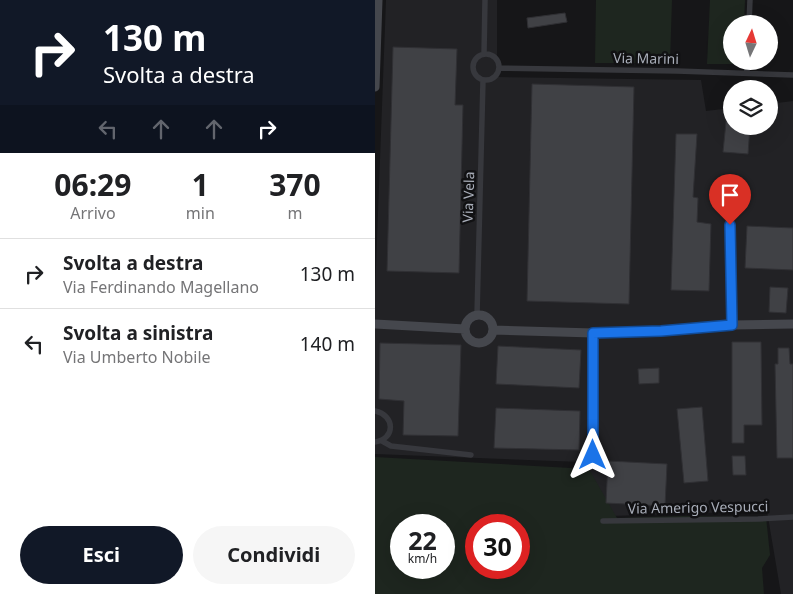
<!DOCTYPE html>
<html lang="it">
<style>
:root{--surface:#fff;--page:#f6f6f6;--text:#202124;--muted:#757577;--line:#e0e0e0;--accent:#111827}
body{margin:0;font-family:"Noto Sans",sans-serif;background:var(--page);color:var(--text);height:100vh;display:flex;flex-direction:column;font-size:19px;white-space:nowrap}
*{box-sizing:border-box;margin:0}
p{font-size:16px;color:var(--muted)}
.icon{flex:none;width:28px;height:28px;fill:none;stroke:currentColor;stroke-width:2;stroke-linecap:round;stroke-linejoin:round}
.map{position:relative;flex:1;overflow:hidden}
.sheet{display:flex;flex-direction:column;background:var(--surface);width:375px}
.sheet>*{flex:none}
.banner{background:#111827;color:#fff;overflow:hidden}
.needle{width:32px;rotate:4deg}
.fabs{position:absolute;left:348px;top:15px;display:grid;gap:10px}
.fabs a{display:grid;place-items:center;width:55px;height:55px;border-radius:50%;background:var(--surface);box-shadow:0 5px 20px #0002;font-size:25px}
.speed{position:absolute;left:15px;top:514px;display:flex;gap:10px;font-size:25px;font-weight:700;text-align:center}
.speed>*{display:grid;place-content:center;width:65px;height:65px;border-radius:50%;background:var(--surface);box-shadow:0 5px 20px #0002;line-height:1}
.speed small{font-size:12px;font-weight:400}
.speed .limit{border:8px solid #d22;background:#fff;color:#111}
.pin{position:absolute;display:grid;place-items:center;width:42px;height:42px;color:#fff;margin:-51px -21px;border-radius:50% 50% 50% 0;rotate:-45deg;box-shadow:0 0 5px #0007}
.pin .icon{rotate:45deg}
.me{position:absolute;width:55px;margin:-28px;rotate:0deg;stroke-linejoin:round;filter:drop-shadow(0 0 4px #0008)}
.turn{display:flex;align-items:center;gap:18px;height:105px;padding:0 20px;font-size:22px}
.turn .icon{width:65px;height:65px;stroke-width:2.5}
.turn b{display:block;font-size:35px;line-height:42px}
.lanes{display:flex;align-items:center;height:48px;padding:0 20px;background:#0003;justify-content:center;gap:25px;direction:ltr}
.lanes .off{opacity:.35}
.eta{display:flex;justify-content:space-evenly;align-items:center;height:85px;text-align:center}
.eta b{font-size:30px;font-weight:700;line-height:35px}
.cta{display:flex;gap:10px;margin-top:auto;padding:10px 20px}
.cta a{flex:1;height:58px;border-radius:30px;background:var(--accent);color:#fff;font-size:20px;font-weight:700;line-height:58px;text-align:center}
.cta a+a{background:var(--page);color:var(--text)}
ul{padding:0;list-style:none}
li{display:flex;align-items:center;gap:15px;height:70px;padding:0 20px;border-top:1px solid var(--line)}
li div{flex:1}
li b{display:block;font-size:19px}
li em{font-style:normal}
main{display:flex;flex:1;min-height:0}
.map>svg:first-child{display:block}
.built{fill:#222225}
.green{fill:#1e261f;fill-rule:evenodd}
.building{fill:#404145;stroke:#303034}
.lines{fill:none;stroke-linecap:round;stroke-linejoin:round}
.street{stroke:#37383d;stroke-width:5.5}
.secondary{stroke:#45474d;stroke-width:9}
.route-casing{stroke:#114b97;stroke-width:12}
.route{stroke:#1a73e8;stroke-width:9}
.labels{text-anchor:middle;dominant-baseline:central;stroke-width:5;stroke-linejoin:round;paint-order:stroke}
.street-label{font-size:14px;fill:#a8adb8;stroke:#111113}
</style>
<main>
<section class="sheet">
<div class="banner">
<div class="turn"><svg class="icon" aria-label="right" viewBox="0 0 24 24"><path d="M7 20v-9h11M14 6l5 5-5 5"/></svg><div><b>130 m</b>Svolta a destra</div></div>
<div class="lanes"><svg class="icon off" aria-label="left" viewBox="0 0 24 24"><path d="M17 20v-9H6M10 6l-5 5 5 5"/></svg><svg class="icon off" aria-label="ahead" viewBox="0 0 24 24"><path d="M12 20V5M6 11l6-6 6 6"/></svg><svg class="icon off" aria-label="ahead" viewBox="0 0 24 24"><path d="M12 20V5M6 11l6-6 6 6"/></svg><svg class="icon" aria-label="right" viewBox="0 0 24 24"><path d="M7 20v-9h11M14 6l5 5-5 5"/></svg></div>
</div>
<div class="eta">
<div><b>06:29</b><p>Arrivo</p></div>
<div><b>1</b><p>min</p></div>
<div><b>370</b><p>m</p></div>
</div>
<ul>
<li><svg class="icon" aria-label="right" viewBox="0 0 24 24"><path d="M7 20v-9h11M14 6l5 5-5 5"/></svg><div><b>Svolta a destra</b><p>Via Ferdinando Magellano</p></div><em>130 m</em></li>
<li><svg class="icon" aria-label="left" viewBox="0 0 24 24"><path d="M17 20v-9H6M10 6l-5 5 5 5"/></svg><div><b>Svolta a sinistra</b><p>Via Umberto Nobile</p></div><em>140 m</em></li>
</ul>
<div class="cta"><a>Esci</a><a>Condividi</a></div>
</section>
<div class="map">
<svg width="418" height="594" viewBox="0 0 418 594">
<rect width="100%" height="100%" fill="#161618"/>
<path class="built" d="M11,0H122V77L326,80L331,111L356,108V126H394V104L418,101V594H406L392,511L235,516L207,462L0,454V293Z"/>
<path class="green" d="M221,0H297L295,63H220Z
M335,0H370L369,24H356V61H364L361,64H332Z
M0,457L214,469L242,518L307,516L391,517L395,555L387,568L389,594H0ZM26,525H69V568H26ZM101,525H144V568H101Z"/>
<path class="building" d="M190,13L192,22L153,28L152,18Z
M18,47L82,49L80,105H88L84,273L12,271Z
M157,84L259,87L254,304L152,301Z
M353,102H356V126H375L373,154L348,152Z
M301,134H322L318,197L323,198L322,222L336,224L334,291L296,290Z
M372,226L418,228V270L370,268Z
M395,287L413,288L411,313L394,312Z
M357,342H386L387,425H369V443H357Z
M5,343L86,345L83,436L28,435L29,401L4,399Z
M123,346L206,350L204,388L121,384Z
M403,348H414L415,364H418V458H402L400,364H403Z
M284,368V383L264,384L263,369Z
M327,407L333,481L309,483L302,409Z
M121,408L205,411L204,450L119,448Z
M357,456H370L371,475H358Z
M233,461L292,464L290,506L231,503Z"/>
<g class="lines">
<path class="street" d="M374,24L375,0
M98 67a13 13 0 1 1 26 0a13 13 0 1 1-26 0Z
M109,54L110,0
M125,68L302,71L418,75
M372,73V61
M354,205L357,325
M102,315L108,80
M0,411C20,415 21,439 0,442
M7,441L16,446L96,455
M218,455V333
M228,521L383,519L418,517"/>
<path class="secondary" d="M0,87L3,0
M90 329a14 14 0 1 1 28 0a14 14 0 1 1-28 0Z
M0,324L90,329
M118,330L218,333L286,331L357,325L418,324"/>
</g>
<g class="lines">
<g class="route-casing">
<path id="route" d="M218,455V333L286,331L357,325L355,225"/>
</g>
<use href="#route" class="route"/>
</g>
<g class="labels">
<g class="street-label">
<text transform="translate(271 58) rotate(1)">Via Marini</text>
<text transform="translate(93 197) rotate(-88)">Via Vela</text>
<text transform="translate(323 507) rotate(-1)">Via Amerigo Vespucci</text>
</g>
</g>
</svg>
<div class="fabs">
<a><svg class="needle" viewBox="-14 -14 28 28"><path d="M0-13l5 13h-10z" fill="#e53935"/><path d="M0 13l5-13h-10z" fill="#757577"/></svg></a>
<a><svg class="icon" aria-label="layers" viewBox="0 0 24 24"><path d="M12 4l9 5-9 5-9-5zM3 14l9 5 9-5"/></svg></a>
</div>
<div class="speed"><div>22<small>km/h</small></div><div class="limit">30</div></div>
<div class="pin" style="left:355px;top:225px;background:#d93025"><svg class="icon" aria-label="arrive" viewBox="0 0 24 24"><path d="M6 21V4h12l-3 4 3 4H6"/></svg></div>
<svg class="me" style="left:218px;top:455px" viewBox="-20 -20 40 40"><path d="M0-17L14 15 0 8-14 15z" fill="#1a73e8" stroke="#fff" stroke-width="4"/></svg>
</div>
</main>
